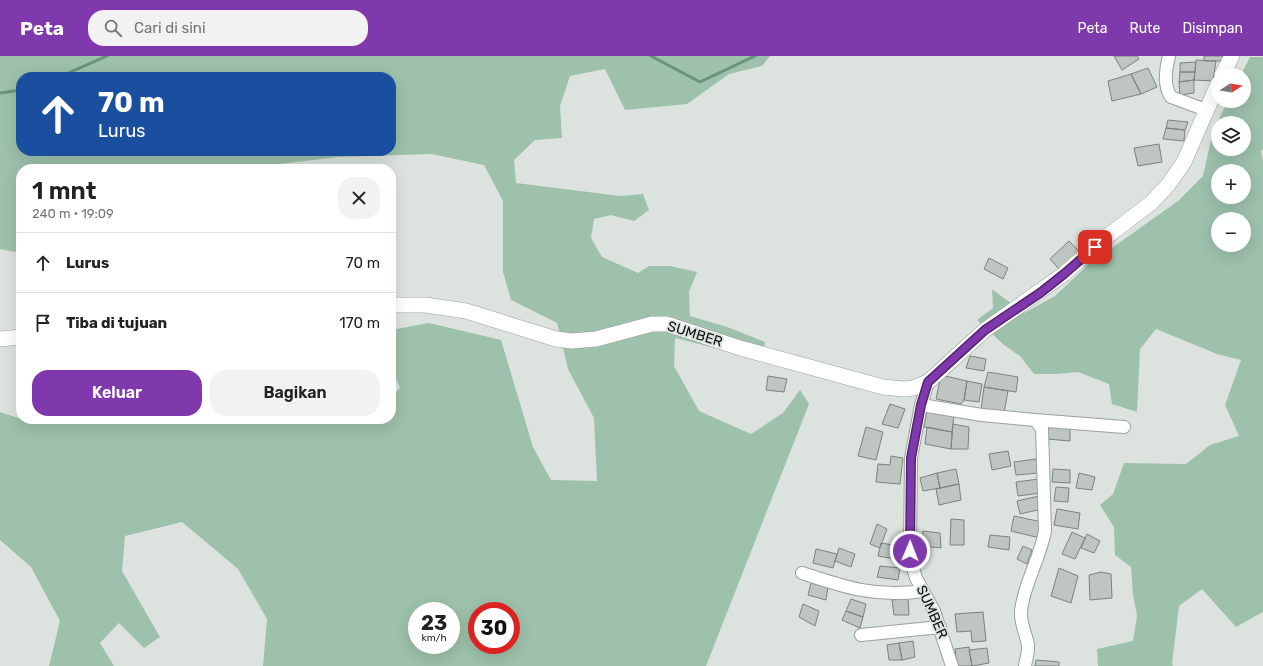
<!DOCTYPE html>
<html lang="id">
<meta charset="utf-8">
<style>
:root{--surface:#fff;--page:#f2f2f2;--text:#222;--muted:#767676;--line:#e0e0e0;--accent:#7f39ad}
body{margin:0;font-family:Rubik,sans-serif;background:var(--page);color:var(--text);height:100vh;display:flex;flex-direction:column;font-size:15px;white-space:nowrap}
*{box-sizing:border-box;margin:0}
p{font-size:13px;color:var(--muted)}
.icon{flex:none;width:22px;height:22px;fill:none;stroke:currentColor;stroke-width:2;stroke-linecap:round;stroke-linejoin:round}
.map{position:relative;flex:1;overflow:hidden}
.sheet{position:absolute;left:16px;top:108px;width:380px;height:260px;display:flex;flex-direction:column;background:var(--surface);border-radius:16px;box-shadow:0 4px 16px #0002}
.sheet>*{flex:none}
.hud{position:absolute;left:16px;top:16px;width:380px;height:84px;border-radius:16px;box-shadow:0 4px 16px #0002;background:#1a4fa0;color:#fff;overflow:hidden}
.needle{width:26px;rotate:78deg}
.tools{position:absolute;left:1211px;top:12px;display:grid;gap:8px}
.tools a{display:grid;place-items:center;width:40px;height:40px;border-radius:50%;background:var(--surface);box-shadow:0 4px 16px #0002;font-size:20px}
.speed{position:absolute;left:408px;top:546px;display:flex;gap:8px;font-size:20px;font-weight:700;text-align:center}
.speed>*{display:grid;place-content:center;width:52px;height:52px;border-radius:50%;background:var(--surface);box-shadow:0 4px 16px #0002;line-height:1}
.speed small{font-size:10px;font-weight:400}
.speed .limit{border:6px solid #d22;background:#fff;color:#111}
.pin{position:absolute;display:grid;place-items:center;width:34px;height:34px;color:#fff;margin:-17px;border-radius:8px;box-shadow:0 2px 6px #0006}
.me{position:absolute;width:44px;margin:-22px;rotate:1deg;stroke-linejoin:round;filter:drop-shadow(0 0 3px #0008)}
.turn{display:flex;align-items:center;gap:14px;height:84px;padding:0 16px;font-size:18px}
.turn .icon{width:52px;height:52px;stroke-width:2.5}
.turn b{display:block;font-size:28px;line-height:34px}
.round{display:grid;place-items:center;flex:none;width:42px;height:42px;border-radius:16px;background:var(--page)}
.head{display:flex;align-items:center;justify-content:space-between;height:68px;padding:0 16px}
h1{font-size:24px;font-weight:600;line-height:30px}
.action{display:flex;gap:8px;margin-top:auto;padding:8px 16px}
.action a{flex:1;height:46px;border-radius:16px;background:var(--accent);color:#fff;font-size:16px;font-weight:600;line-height:46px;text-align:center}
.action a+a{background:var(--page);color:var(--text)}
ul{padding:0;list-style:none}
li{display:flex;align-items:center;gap:12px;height:60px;padding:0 16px;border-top:1px solid var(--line)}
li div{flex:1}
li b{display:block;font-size:15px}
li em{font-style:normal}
header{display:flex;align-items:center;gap:24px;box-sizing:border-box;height:56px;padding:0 20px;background:var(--accent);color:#fff}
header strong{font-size:19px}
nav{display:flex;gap:22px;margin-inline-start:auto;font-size:14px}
.search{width:280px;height:36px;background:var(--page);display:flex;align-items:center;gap:10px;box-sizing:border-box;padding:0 14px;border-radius:16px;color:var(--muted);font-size:15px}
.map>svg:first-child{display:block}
.green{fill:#9dc1ab;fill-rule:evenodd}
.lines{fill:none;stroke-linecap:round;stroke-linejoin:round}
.stream{stroke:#67947a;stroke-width:3}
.building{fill:#bfc6c2;stroke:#7c837f}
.minor-casing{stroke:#9aa19d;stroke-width:14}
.tertiary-casing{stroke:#9aa19d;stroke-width:16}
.minor{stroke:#fff;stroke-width:12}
.tertiary{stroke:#fff;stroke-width:15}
.route-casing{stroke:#532570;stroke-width:10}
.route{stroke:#7f39ad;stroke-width:7}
.labels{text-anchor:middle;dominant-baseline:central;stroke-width:3.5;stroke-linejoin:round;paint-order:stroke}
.street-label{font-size:14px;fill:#0e110f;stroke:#dce3de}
</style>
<header>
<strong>Peta</strong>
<div class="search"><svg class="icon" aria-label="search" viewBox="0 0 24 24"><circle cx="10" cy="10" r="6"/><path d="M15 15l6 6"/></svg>Cari di sini</div>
<nav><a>Peta</a><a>Rute</a><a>Disimpan</a></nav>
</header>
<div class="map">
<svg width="1263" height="610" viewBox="0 0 1263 610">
<rect width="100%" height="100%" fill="#dce3de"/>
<path class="green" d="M0,0H770L762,10L729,18L687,48L625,54L605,13L570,20L560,50L562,82L535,84L514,104L516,127L620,140L643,138L649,154L634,165L611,159L594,163L591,182L602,201L638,217L649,210H670L697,216L689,236L690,260L727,271L765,286L763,304L675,282L674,310L699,355L751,378L783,357L800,334L809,348L706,610H263L267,563L238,513L182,466L125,480L122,515L160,581L144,592L119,567L100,587L114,610H49L60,565L31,511L0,484V356L33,367L42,363H391V340L400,332L391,312V274L429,267L501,284L533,391L551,424L597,425L594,362L568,313L557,267L511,244L503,216V145L484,109L431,98L338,101L254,111L253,113H21V197L0,193ZM21,21H391V95H21ZM417,555H451V589H417ZM477,555H511V589H477Z
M1250,1H1263V93L1261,95L1263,105V556L1236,571L1202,533L1179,550L1172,607L1173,610H1098L1097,593L1133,585L1137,560L1133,539L1131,511L1115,499L1114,471L1100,449L1113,438L1124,407L1186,408L1210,389L1239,380L1225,349L1241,304L1217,298L1156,273L1140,293L1137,356L1112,348L1109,328L1078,316L1057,318H1034L1020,300L1004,289L977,264L993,252L992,233L1024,257L1055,240L1088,209L1178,145L1203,120L1213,75L1228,45H1244V19H1241ZM1218,67H1244V93H1218ZM1218,115H1244V141H1218ZM1218,163H1244V189H1218Z"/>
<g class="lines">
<path class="stream" d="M651,0L700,26L755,0
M59,21L107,0
M0,37L21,34"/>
</g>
<path class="building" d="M1114,0H1137L1139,3L1122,14Z
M1204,0H1226L1225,5H1204Z
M1196,4L1216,5L1213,25L1194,24Z
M1196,6L1195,16H1180V7Z
M1148,12L1157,31L1141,38L1131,18Z
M1180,16H1195L1194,24L1179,26Z
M1131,18L1141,38L1112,45L1108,25Z
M1194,24V37L1180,39L1179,26Z
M1168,64L1188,66L1185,74L1166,72Z
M1166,72L1185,74L1184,85L1163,83Z
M1159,88L1162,106L1138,110L1134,92Z
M1069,185L1079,195L1059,213L1050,203Z
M989,202L1008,212L1003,223L984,213Z
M970,300L986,303L984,315L966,312Z
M988,316L1018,321L1016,336L984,331Z
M941,319L967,325L964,344L961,348L936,343Z
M768,320L787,323L784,336L766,334Z
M967,325L982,328L979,346L964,344Z
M984,331L1008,335L1004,357L981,354Z
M890,348L905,353L898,372L882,368Z
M927,355L954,359L952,376L924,371Z
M953,368L969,371L968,393H951Z
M1048,370L1070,371V385L1047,383Z
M866,371L883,376L876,404L858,400Z
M927,371L952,376L951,393L925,388Z
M1008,395L1011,410L992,414L989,398Z
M891,400L903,402L900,428L876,426L878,408L890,409Z
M1036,403L1038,417L1016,419L1014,406Z
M956,413L959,428L940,432L937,417Z
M1053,413L1070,414V427L1052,426Z
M937,417L940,432L923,435L920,422Z
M1079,417L1095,421L1092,434L1076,432Z
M1039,423L1041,437L1018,440L1016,426Z
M959,428L961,444L939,449L936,433Z
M1056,431L1069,432L1068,446L1054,445Z
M1039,440L1042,453L1020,458L1017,445Z
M1057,453L1080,457L1078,473L1054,469Z
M1014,460L1042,466L1040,482L1011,475Z
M951,463L964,464V489H950Z
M877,468L887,473L880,492L870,488Z
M923,475L940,477L941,492L922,490Z
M1072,476L1085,482L1075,503L1062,498Z
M1087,478L1100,485L1094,497L1081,492Z
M990,479L1010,481L1009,494L988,491Z
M881,487L904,491L901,504L878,500Z
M1023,490L1032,494L1027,508L1017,503Z
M839,492L855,498L851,511L835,505Z
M816,493L837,498L833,512L813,507Z
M880,510L900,512L898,524L877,521Z
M1059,512L1078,520L1071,547L1051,540Z
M1101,516L1111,518L1112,542L1090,544L1089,519Z
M811,527L828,531L826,544L808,539Z
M908,542L909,559H894L892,544Z
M851,543L866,548L863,561L846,555Z
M803,548L819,555L815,570L799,561Z
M846,555L863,561L860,572L842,564Z
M983,556L986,585L972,586L971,575L957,576L955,558Z
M913,585L915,601L902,604L899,587Z
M899,587L902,604H889L887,589Z
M969,591L972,610H957L955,593Z
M987,592L989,607L972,610L969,594Z
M1036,604L1059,606V610H1035Z"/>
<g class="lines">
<g class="minor-casing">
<path id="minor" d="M1169,0C1166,12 1163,30 1171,41L1206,54
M928,326L921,349L911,402L910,495L912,509L916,522L934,555L952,610
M921,349L982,359L1035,364L1042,373L1045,475C1040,503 1024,527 1021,555C1020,568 1026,577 1028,589C1029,596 1026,603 1025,610
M1035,364L1124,371
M802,517C844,531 877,542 922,535
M861,579L940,571"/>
</g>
<g class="tertiary-casing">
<path id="tertiary" d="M1222,19L1232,0
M391,249H425L466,255L556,283L572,285L596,283L652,268H667L740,292L883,331L904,333L913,332L928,326L985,274L1064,218L1105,182L1151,147L1168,129L1184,106L1218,28
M0,283L21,281"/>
</g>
<use href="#minor" class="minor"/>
<use href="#tertiary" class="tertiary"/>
</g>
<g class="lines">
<g class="route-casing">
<path id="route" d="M910,495L911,402L921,349L928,326L985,274L1040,237L1064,218L1095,191"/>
</g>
<use href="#route" class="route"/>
</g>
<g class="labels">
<g class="street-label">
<text transform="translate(695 278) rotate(17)">SUMBER</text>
<text transform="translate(932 556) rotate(66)">SUMBER</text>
</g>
</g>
</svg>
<div class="tools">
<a><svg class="needle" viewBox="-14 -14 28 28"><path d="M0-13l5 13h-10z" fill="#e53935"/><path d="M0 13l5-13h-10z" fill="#767676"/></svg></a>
<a><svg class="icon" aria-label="layers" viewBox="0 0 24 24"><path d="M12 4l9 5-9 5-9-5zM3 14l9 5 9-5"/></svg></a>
<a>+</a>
<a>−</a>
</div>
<div class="speed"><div>23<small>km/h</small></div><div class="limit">30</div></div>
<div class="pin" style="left:1095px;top:191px;background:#d93025"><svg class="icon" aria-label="arrive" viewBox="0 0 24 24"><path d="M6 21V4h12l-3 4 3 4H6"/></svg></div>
<svg class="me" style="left:910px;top:495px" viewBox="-20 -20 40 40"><circle r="17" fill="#7f39ad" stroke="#fff" stroke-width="3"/><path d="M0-11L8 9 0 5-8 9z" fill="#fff"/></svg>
<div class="hud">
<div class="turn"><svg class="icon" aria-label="ahead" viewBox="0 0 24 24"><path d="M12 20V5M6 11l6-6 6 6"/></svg><div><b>70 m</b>Lurus</div></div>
</div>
<section class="sheet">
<div class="head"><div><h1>1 mnt</h1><p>240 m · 19:09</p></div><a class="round"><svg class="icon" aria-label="close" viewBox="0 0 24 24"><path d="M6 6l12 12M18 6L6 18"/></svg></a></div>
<ul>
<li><svg class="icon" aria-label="ahead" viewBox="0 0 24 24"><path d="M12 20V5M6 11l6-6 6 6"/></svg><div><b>Lurus</b></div><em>70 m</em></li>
<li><svg class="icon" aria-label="arrive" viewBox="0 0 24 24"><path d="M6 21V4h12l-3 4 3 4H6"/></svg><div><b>Tiba di tujuan</b></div><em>170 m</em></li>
</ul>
<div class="action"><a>Keluar</a><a>Bagikan</a></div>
</section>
</div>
